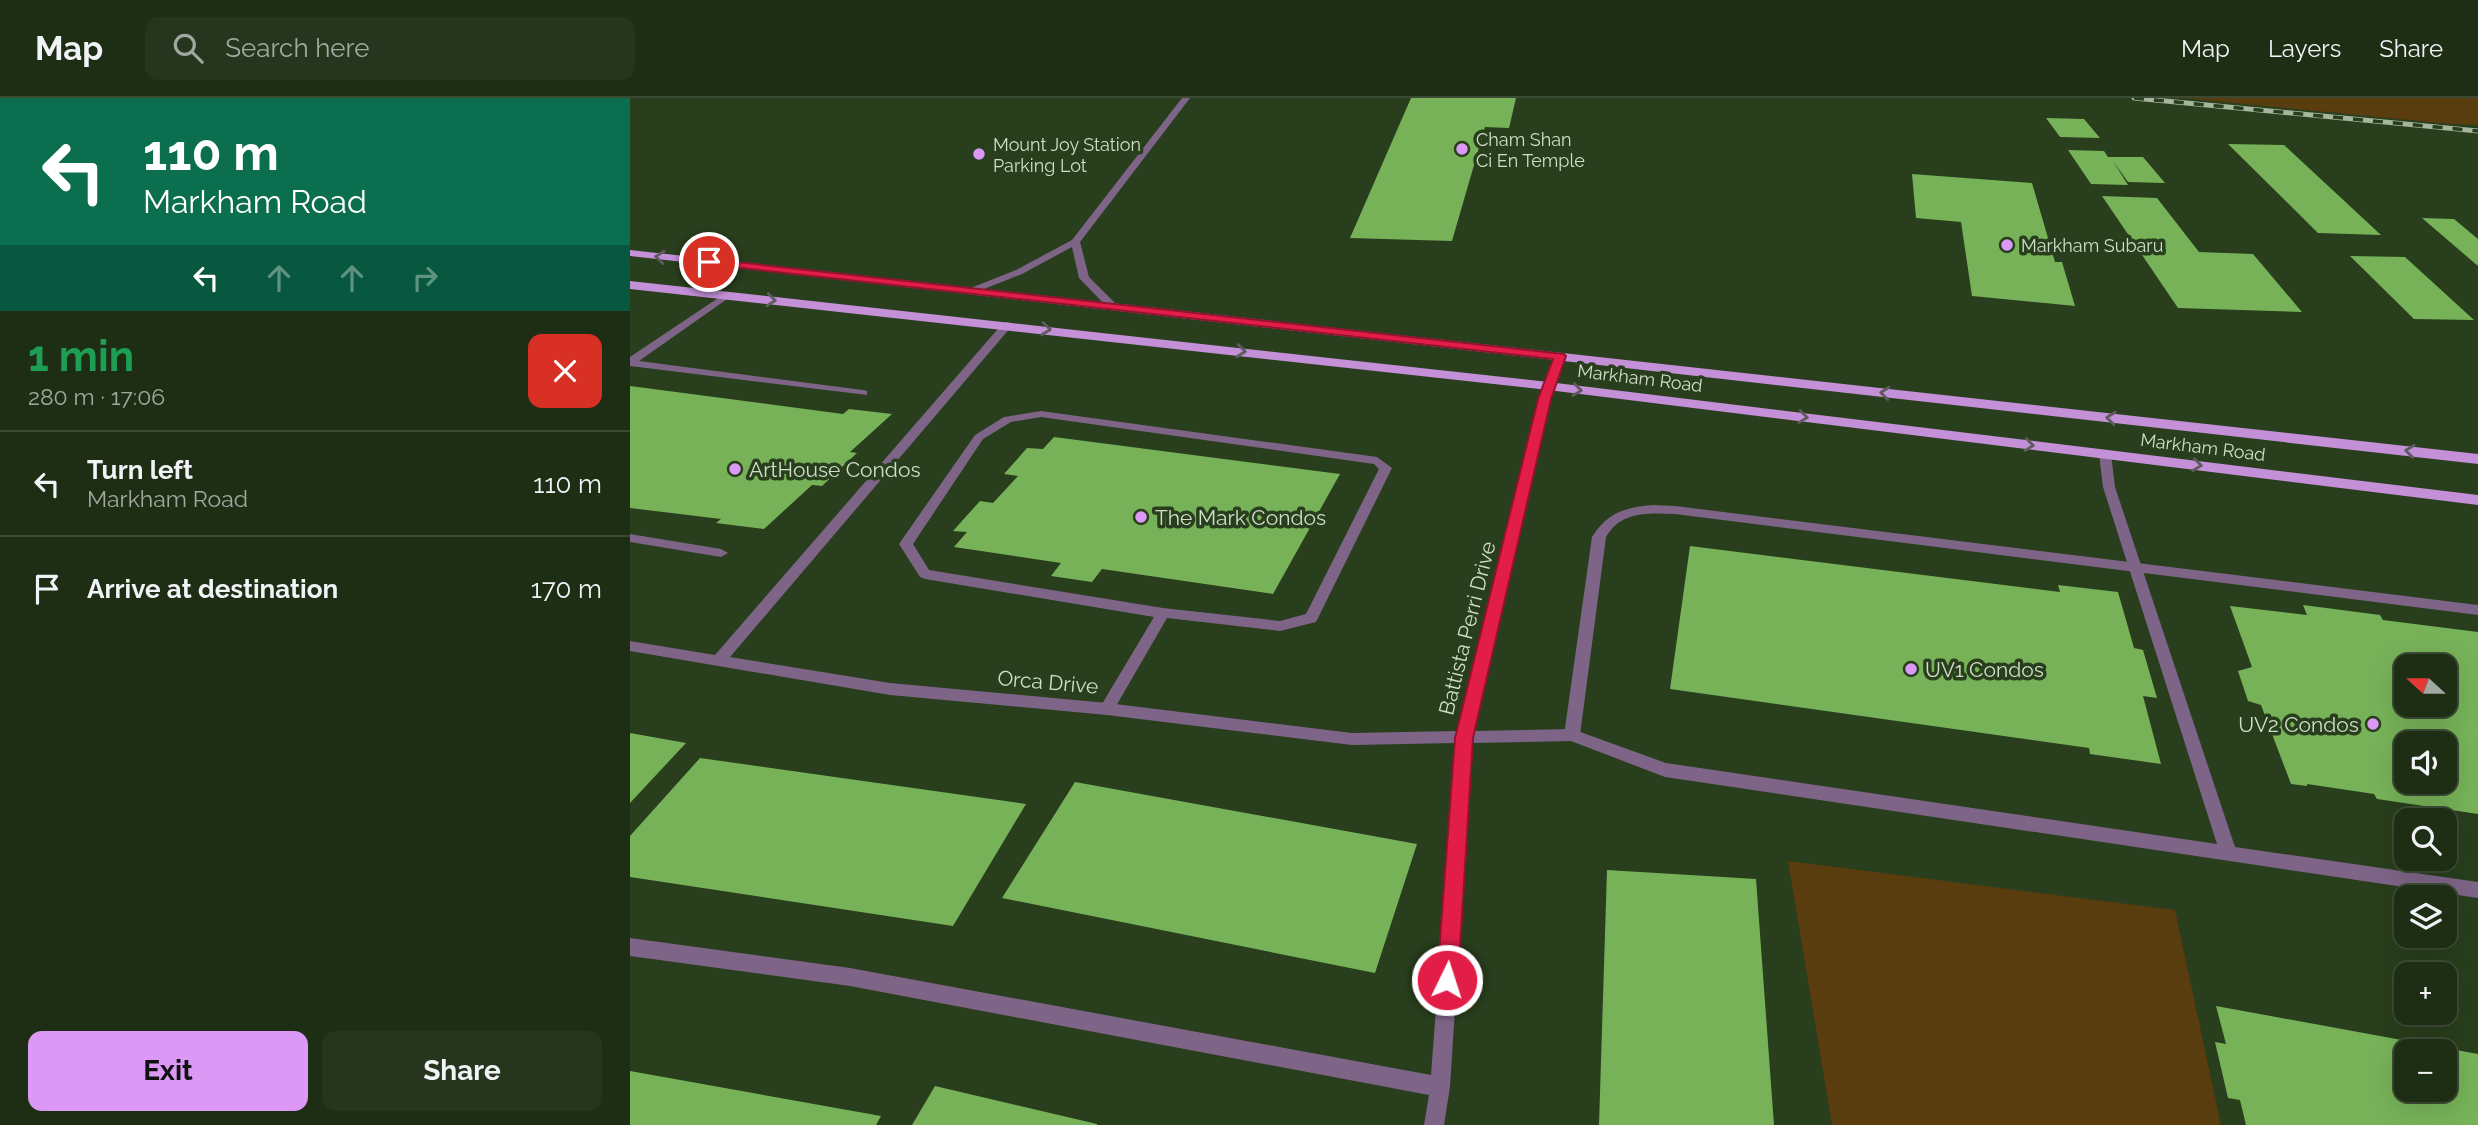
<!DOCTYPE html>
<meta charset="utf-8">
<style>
:root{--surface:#1e2e15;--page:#26361e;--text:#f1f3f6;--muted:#a1a8a0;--line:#3c4a34;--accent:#db99f5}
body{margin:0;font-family:Raleway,sans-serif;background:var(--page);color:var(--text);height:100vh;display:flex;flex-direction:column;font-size:26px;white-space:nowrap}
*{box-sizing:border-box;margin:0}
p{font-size:23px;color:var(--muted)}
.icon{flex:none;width:38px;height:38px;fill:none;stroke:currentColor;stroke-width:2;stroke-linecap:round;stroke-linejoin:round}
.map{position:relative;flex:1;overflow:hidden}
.sheet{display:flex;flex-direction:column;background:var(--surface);width:630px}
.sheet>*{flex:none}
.banner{background:#0b6e4f;color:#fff;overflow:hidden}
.needle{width:46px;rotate:291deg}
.controls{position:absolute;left:1764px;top:556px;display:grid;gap:14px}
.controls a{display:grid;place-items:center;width:63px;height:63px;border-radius:14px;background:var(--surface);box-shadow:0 7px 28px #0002,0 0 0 2px var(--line);font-size:35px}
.pin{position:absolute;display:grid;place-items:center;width:60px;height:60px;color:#fff;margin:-30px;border:4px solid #fff;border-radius:50%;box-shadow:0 2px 7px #0007}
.me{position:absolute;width:77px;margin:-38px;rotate:4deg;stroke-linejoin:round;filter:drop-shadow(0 0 5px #0008)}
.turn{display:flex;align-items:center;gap:24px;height:147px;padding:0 28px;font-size:32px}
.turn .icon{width:91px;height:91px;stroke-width:2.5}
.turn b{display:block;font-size:49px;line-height:60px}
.lanes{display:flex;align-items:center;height:66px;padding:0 28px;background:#0003;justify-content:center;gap:35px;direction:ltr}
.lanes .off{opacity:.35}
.round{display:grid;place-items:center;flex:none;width:74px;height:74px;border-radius:14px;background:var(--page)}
.head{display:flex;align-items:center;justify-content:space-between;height:119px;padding:0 28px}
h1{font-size:42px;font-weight:700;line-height:52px;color:#1e9e55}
.primary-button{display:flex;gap:14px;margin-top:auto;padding:14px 28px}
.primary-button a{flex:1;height:80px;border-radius:14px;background:var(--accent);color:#111;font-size:28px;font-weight:700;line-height:80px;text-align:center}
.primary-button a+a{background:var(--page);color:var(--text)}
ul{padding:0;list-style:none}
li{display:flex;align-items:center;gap:21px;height:105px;padding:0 28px;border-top:2px solid var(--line)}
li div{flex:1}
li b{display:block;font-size:26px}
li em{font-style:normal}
header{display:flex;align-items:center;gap:42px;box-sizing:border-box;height:98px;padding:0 35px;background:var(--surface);border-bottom:2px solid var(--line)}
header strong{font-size:33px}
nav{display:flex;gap:38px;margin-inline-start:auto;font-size:24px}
.search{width:490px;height:63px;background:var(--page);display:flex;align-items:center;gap:18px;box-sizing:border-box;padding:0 24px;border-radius:14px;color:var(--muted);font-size:26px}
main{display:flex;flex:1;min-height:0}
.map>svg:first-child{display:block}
.green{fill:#593d0e}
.building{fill:#77b259;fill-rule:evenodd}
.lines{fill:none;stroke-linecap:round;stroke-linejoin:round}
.lane{fill:#7e6588;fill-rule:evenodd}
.street{fill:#7e6588;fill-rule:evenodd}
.primary{fill:#c490d8;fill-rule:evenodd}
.rail-casing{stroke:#a6b69e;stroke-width:5}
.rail{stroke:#283e1c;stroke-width:3.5;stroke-dasharray:10;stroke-linecap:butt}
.oneway{stroke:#5f5b5e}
.route{fill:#e11d48;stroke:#92132f;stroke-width:2}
.poi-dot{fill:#db99f5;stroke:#283e1c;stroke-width:2.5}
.labels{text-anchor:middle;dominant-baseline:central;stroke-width:7;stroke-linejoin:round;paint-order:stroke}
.far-poi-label{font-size:18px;fill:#d0dec9;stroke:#283e1c;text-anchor:start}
.far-street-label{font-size:18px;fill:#d0dec9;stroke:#283e1c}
.poi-label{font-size:21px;fill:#d0dec9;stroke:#283e1c;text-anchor:start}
.street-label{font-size:21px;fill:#d0dec9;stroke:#283e1c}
</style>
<header>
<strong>Map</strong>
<div class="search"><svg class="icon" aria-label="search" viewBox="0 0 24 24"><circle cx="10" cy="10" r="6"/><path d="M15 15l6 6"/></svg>Search here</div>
<nav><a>Map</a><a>Layers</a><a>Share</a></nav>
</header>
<main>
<section class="sheet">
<div class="banner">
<div class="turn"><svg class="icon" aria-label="left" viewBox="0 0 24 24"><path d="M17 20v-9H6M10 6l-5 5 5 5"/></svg><div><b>110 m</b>Markham Road</div></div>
<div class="lanes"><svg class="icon" aria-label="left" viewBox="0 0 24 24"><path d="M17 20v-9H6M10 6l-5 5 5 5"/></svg><svg class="icon off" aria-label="ahead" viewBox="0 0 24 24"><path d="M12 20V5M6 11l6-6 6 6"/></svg><svg class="icon off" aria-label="ahead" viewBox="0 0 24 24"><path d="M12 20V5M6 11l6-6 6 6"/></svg><svg class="icon off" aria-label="right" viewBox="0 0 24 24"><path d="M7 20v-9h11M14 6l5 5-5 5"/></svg></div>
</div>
<div class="head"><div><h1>1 min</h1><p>280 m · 17:06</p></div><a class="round" style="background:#d93025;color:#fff"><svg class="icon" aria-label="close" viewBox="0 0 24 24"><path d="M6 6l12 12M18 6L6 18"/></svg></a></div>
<ul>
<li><svg class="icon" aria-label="left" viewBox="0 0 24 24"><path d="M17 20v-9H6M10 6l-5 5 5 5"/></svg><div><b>Turn left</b><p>Markham Road</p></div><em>110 m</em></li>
<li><svg class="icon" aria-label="arrive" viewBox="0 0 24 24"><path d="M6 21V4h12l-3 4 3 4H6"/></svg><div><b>Arrive at destination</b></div><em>170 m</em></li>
</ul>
<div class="primary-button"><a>Exit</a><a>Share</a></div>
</section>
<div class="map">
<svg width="1848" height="1027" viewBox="0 0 1848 1027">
<rect width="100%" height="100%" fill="#283e1c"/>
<path class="green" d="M1553,0H1848V27L1820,26Z
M1158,763L1545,812L1591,1027H1202Z"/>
<path class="building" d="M781,0H886L879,30L855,29L822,143L720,140Z
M1416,20L1454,21L1470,40L1430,39Z
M1598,46L1654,47L1751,137L1688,135Z
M1438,52L1474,53L1478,59H1513L1535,85L1498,84L1483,63L1498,87L1461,86Z
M1282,76L1402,85L1425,164H1432L1445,208L1342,198L1331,124L1286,120Z
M1472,98L1527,100L1569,154L1623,156L1672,214L1548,210Z
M1792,120L1824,121L1848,141V168Z
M1720,158L1775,159L1844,222L1784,221Z
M0,288L213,316L219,311L262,316L220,354L227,355L192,388L182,387L134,431L86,425L91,421L0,410Z
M424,339L710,376L643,496L472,471L462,484L421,478L431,465L324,449L337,434L323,433L350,403L363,405L388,378L374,376L397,350L413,351Z
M1060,448L1430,494L1428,487L1488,494L1504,550L1513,552L1527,600L1513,598L1531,666L1460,656L1459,650L1040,591Z
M1673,507L1750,517L1753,522L1848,534V716L1747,701L1744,696L1677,686V688L1661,686L1631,607L1618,603L1608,573L1622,569L1600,508L1677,517ZM1776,569H1815V607H1776ZM1776,646H1815V684H1776Z
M0,635L56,645L0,705Z
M70,660L396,706L323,828L0,779V738Z
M445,684L787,746L745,875L372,800Z
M977,772L1126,781L1144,1027H969Z
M1586,908L1848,956V1027H1616L1610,1002L1598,1000L1585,944L1596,946ZM1776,954H1815V992H1776Z
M0,973L251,1018L246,1027H0Z
M305,988L467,1026V1027H282Z"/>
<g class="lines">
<path class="lane" d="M552,0H560L450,144L459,179L486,206V210H478L449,180L442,149L392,176L344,195H338V191L386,172L442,142Z
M97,194L102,197L100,199L9,263L233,292L237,293V297L0,268V259Z
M411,313L747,359L762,370L686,524L650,533L537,520L482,615L477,617L472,615L469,611L524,519L295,481L290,479L269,446L345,337L374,319ZM411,319L744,366L749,371L676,516L650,523L533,510L299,472L283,446L353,341L381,324Z
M1023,407L1045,408L1848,507V517L1045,416C1018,415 991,413 976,439L950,637L948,641L942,643L936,641L934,637L962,439C977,415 995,409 1023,407Z
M0,436L91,451L98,455L91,459L0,444Z"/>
<path class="street" d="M377,224L381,225V229L100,559L260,585L477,605L722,635L828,633L909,301L925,258L930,255L935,258L921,301L844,633L942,631L1036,665L1587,746L1473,389L1469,356L1475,352L1481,356L1485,389L1605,749L1848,784V800L1035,679L941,643L842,645L820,989L814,1027H794L799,997L220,888L0,858V840L220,870L801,977L826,645L722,647L477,617L260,597L0,553V543L85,557L373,225Z"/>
<path class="primary" d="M0,152L1848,356V366L0,158Z
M0,183L918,284L1848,397V407L918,292L0,191Z"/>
<g class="rail-casing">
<path id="rail" d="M1504,0L1848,33"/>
</g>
<use href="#rail" class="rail"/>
</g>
<defs><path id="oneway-chevron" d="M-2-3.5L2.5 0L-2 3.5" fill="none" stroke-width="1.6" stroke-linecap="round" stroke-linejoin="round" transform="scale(1.75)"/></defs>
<g class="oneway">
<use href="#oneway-chevron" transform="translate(30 159) rotate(-174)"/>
<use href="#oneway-chevron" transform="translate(141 202) rotate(6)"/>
<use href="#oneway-chevron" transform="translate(416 231) rotate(6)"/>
<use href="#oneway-chevron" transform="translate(611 253) rotate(6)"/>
<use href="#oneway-chevron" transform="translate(947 292) rotate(7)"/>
<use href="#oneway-chevron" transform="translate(1255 295) rotate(-174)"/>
<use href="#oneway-chevron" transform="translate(1173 319) rotate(7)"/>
<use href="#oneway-chevron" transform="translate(1481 320) rotate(-174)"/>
<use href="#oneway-chevron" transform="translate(1399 347) rotate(7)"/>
<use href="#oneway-chevron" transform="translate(1780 353) rotate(-174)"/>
<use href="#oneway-chevron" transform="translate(1567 367) rotate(7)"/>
</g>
<path class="route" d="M79,161L934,256L936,258L921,301L843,640L828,882L825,889L817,892L810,889L807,882L825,640L908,301L923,261L75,166L73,164Z"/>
<g class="poi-dot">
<circle cx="832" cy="51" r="7"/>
<circle cx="349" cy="56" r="7"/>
<circle cx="1377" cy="147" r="7"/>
<circle cx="105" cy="371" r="7"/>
<circle cx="511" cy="419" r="7"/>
<circle cx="1281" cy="571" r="7"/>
<circle cx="1743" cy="626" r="7"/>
</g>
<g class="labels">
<g class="far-poi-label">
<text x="846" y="41">Cham Shan<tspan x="846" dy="21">Ci En Temple</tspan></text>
<text x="363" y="46">Mount Joy Station<tspan x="363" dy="21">Parking Lot</tspan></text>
<text x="1391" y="147">Markham Subaru</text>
</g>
<g class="far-street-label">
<text transform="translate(1010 280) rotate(7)">Markham Road</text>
<text transform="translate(1573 349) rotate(7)">Markham Road</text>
</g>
<g class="poi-label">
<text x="119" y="371">ArtHouse Condos</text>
<text x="525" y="419">The Mark Condos</text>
<text x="1295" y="571">UV1 Condos</text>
<text x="1729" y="626" text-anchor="end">UV2 Condos</text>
</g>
<g class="street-label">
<text transform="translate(837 530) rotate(-76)">Battista Perri Drive</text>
<text transform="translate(418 584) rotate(5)">Orca Drive</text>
</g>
</g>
</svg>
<div class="controls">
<a><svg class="needle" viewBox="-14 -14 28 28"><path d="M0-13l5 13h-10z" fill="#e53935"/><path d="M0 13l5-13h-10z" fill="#a1a8a0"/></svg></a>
<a><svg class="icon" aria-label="sound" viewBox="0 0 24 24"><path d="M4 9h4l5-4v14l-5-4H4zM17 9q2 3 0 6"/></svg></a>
<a><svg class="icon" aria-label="search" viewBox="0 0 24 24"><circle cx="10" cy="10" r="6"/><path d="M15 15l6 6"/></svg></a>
<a><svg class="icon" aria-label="layers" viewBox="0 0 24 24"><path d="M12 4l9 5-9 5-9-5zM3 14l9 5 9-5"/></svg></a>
<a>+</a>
<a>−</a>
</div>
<div class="pin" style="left:79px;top:164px;background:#d93025"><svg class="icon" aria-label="arrive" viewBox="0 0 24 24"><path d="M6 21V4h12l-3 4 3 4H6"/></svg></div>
<svg class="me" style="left:817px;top:882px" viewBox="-20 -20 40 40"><circle r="17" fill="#e11d48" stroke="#fff" stroke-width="3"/><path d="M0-11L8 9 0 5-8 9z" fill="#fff"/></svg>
</div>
</main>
